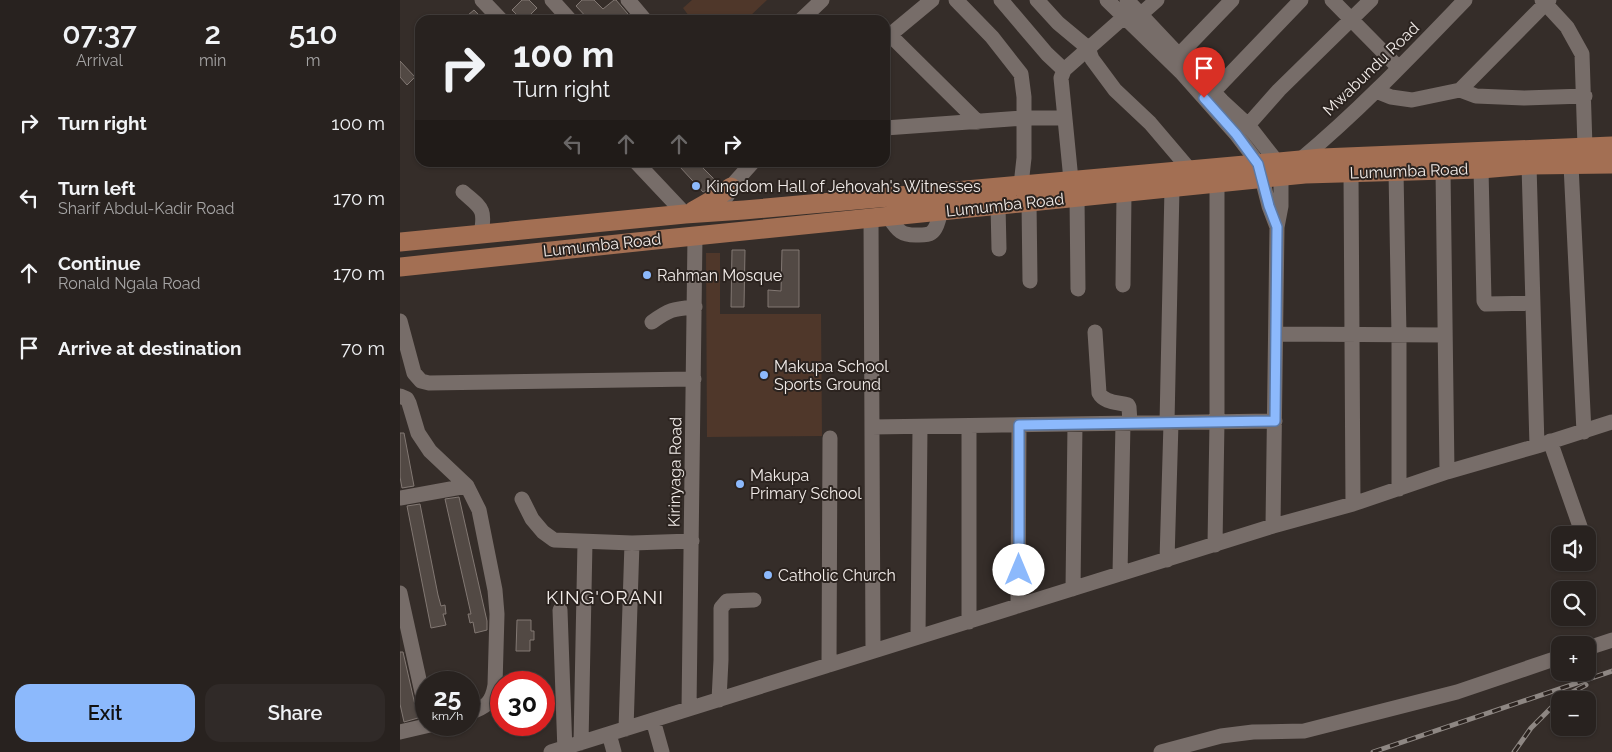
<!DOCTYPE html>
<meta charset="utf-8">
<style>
:root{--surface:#28221f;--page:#302a28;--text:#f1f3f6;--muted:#a5a4a4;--line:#443f3d;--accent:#8cb9fc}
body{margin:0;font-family:Raleway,sans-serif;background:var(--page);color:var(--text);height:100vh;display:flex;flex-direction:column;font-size:19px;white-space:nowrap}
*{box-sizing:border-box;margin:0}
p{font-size:16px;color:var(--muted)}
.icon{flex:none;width:28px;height:28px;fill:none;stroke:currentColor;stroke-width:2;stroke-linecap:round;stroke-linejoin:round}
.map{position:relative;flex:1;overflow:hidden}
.panel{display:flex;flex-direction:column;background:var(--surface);width:400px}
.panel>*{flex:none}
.top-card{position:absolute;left:15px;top:15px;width:475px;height:152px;border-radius:15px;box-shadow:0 1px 4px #0004,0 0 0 1px var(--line);background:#28221f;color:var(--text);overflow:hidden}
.controls{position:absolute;left:1151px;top:526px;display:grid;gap:10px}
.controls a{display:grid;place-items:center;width:45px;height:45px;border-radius:10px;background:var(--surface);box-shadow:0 1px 4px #0004,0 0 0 1px var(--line);font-size:25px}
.speed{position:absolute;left:15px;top:671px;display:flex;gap:10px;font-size:25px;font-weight:700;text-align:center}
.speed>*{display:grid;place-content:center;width:65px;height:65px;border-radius:50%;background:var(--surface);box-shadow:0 1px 4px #0004,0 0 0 1px var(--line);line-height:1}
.speed small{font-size:12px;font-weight:400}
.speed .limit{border:8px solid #d22;background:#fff;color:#111}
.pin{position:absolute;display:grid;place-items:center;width:42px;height:42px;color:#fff;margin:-51px -21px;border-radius:50% 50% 50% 0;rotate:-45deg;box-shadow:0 0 5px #0007}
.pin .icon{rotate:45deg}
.me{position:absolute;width:55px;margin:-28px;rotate:0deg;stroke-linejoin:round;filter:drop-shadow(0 0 4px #0008)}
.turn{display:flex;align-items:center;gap:18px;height:105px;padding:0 15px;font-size:22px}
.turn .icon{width:65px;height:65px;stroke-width:2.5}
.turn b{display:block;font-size:35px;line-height:42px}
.lanes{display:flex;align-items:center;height:48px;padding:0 15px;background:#0003;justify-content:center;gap:25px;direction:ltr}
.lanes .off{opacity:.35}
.eta{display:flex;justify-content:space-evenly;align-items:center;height:85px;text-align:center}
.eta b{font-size:30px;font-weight:600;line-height:35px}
.primary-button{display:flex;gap:10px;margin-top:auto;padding:10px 15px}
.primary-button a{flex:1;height:58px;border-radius:15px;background:var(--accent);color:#111;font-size:20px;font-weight:600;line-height:58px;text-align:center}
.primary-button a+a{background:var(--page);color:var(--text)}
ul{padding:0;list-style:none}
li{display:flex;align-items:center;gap:15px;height:75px;padding:0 15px}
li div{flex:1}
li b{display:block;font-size:19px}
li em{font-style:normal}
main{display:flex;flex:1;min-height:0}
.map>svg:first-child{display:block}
.green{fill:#4f372a}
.building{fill:#524944;stroke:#827873}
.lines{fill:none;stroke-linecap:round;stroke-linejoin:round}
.minor{stroke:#776d69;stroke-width:15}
.major{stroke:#a36f53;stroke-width:19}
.rail-casing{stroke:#8e8783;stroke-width:5}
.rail{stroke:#2b231f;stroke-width:3;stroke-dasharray:9;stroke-linecap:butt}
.route-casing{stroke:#5b78a4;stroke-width:12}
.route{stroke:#8cb9fc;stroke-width:9}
.poi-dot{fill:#8cb9fc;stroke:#2b231f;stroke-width:2}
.labels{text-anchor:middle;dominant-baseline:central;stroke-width:4;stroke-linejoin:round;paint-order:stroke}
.street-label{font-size:16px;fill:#f1ebe8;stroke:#2b231f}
.poi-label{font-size:16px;fill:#f1ebe8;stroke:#2b231f;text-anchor:start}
.quarter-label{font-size:19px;letter-spacing:1px;fill:#f1ebe8;stroke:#2b231f}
</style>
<main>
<section class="panel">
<div class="eta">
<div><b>07:37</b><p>Arrival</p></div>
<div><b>2</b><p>min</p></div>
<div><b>510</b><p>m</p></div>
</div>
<ul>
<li><svg class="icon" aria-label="right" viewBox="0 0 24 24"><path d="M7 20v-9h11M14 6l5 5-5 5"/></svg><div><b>Turn right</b></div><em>100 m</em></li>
<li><svg class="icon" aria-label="left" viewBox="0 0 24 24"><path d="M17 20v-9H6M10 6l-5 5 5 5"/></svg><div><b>Turn left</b><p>Sharif Abdul-Kadir Road</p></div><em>170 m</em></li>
<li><svg class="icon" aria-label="ahead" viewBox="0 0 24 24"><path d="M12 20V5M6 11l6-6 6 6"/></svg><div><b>Continue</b><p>Ronald Ngala Road</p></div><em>170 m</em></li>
<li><svg class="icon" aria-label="arrive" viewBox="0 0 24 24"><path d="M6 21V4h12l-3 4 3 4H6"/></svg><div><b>Arrive at destination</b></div><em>70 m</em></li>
</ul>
<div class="primary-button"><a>Exit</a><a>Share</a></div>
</section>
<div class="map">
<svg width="1212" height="752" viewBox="0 0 1212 752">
<rect width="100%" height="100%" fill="#352d29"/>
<path class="green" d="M292,0H367L346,20H292L283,8Z
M306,253H320V314H421L422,436L307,437Z"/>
<path class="building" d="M122,0H129L137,8L125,20H122L112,10Z
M182,0H194L203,9L214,0H216L233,20H189L176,6Z
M74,10L80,16L76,20H62Z
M0,61L15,77L7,85L0,77Z
M284,162H297L318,183L303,192L280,167Z
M332,250H345L344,307H331Z
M382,250H399V307H368V290L381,291Z
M0,433H4L14,486L2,488L0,477Z
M59,497L87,621V630L75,633L73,622L70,623L68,614H71L45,499Z
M20,504L38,595L41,606L45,605L46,614H43L46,625L31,628L7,506Z
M117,620H131V631H134V640H130V651H116Z
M0,652H3L18,718L4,722L0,704Z"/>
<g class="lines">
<path class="minor" d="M82,0L101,20
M152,0L170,20
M228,0L245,20
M556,0L592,37L621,74L624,97V158L621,185
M601,0L647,54L664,70
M637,0L658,23L688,48L692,59L715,90L750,123L790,170
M707,0L781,72L836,134L858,163L869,206L877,227
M727,0L822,101L848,125L877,162L881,177V206L877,227L873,526
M932,0L999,68
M1142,0L1167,27L1182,54L1185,147
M740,15L757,0
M401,20L422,0
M490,35L578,122
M485,39L532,0
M779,55L832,0
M1060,90L1076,96L1124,98L1185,96
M976,91L991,97L1012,100L1060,90L1149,0
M813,92L901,0
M848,125L879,90L971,0
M485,128L623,118H665
M900,160C959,111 1012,55 1065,0
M236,162L285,214
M1129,165L1137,446
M1171,165L1184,432
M1081,169L1084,301L1086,304L1133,303
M1043,170L1047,472
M996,171L999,335V489
M951,173L953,504
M671,180L661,78L664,70L724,17
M63,192C81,208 86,208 81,234
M327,196L335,182L353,162
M677,197L678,289
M629,202L630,281
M598,205L599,249
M488,216C498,231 501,236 519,235C523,235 528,235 531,233C537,229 539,218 541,211
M471,218L473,651
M723,285L724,193
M0,321L14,373L21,381L29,383L294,379
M252,322C270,309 273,309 295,307
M695,332L699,393C704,403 718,402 728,405L729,407L730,423
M876,334L1045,335
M0,396L7,399L9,403L18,433L30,451L67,486L79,510L95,590L97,614L95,685C92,703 86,707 69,713
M767,423L772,188
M472,427L875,421
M1150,441L1183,535
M0,498L67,486
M122,499L132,519L143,532L154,540L232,543L292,541
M815,545L817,422V183
M1188,547L1189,553
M767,560L771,423
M720,574L723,423
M673,589L675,424
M0,593L26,711
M618,606L619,425
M160,610L165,752
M569,622V426
M518,637L520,427
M1188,648L1212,640
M429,665L430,438
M319,700L321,660V608L327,601L354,600
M289,709L295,236
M253,720L262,752
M226,729L232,543
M0,732L30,725
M209,734L214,752
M181,743L185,542
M151,752L873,526L953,504L1047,472L1137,446L1212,422
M761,752L821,736L853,732L904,731L1057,692L1160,657"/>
<path class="major" d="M293,211L314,199L331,187
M0,242L285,214L344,210L922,158L1212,146
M0,267L265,239L905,174L1081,169L1129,165L1212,164"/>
<g class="rail-casing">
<path id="rail" d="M973,752L1212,671
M1114,752L1131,728L1161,698L1186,685"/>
</g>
<use href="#rail" class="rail"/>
</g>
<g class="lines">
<g class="route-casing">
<path id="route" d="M619,570V425L875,421L877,227L869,206L858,164L836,134L804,98"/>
</g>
<use href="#route" class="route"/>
</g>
<g class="poi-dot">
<circle cx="296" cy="186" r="5"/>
<circle cx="247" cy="275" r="5"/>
<circle cx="364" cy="375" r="5"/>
<circle cx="340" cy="484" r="5"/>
<circle cx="368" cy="575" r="5"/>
</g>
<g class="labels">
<g class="street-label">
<text transform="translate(971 69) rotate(-44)">Mwabundu Road</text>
<text transform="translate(1009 171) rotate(-2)">Lumumba Road</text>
<text transform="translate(605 205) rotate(-6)">Lumumba Road</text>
<text transform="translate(202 245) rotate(-6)">Lumumba Road</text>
<text transform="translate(275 472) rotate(-89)">Kirinyaga Road</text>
</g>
<g class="poi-label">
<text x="306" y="186">Kingdom Hall of Jehovah's Witnesses</text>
<text x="257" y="275">Rahman Mosque</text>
<text x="374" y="366">Makupa School<tspan x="374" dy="18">Sports Ground</tspan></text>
<text x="350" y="475">Makupa<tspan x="350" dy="18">Primary School</tspan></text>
<text x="378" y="575">Catholic Church</text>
</g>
<g class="quarter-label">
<text x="205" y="597">KING'ORANI</text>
</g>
</g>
</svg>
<div class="controls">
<a><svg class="icon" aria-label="sound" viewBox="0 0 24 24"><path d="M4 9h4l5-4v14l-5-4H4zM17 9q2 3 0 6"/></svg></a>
<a><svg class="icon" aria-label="search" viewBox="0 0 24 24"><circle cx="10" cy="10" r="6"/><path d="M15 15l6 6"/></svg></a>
<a>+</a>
<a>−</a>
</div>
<div class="speed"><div>25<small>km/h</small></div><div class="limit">30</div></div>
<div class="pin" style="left:804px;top:98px;background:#d93025"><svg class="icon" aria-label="arrive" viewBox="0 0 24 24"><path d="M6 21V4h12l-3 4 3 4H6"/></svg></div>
<svg class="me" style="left:619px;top:570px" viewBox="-20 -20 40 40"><circle r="19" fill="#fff"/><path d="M0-13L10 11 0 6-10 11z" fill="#8cb9fc"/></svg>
<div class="top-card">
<div class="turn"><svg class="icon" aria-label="right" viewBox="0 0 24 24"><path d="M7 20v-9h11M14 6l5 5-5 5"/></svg><div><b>100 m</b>Turn right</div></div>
<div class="lanes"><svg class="icon off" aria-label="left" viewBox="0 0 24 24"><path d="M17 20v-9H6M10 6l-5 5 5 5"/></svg><svg class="icon off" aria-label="ahead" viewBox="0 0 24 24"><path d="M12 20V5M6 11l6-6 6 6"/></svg><svg class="icon off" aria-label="ahead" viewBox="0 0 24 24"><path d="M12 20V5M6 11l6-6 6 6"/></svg><svg class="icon" aria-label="right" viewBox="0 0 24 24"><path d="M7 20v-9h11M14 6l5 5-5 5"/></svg></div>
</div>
</div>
</main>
